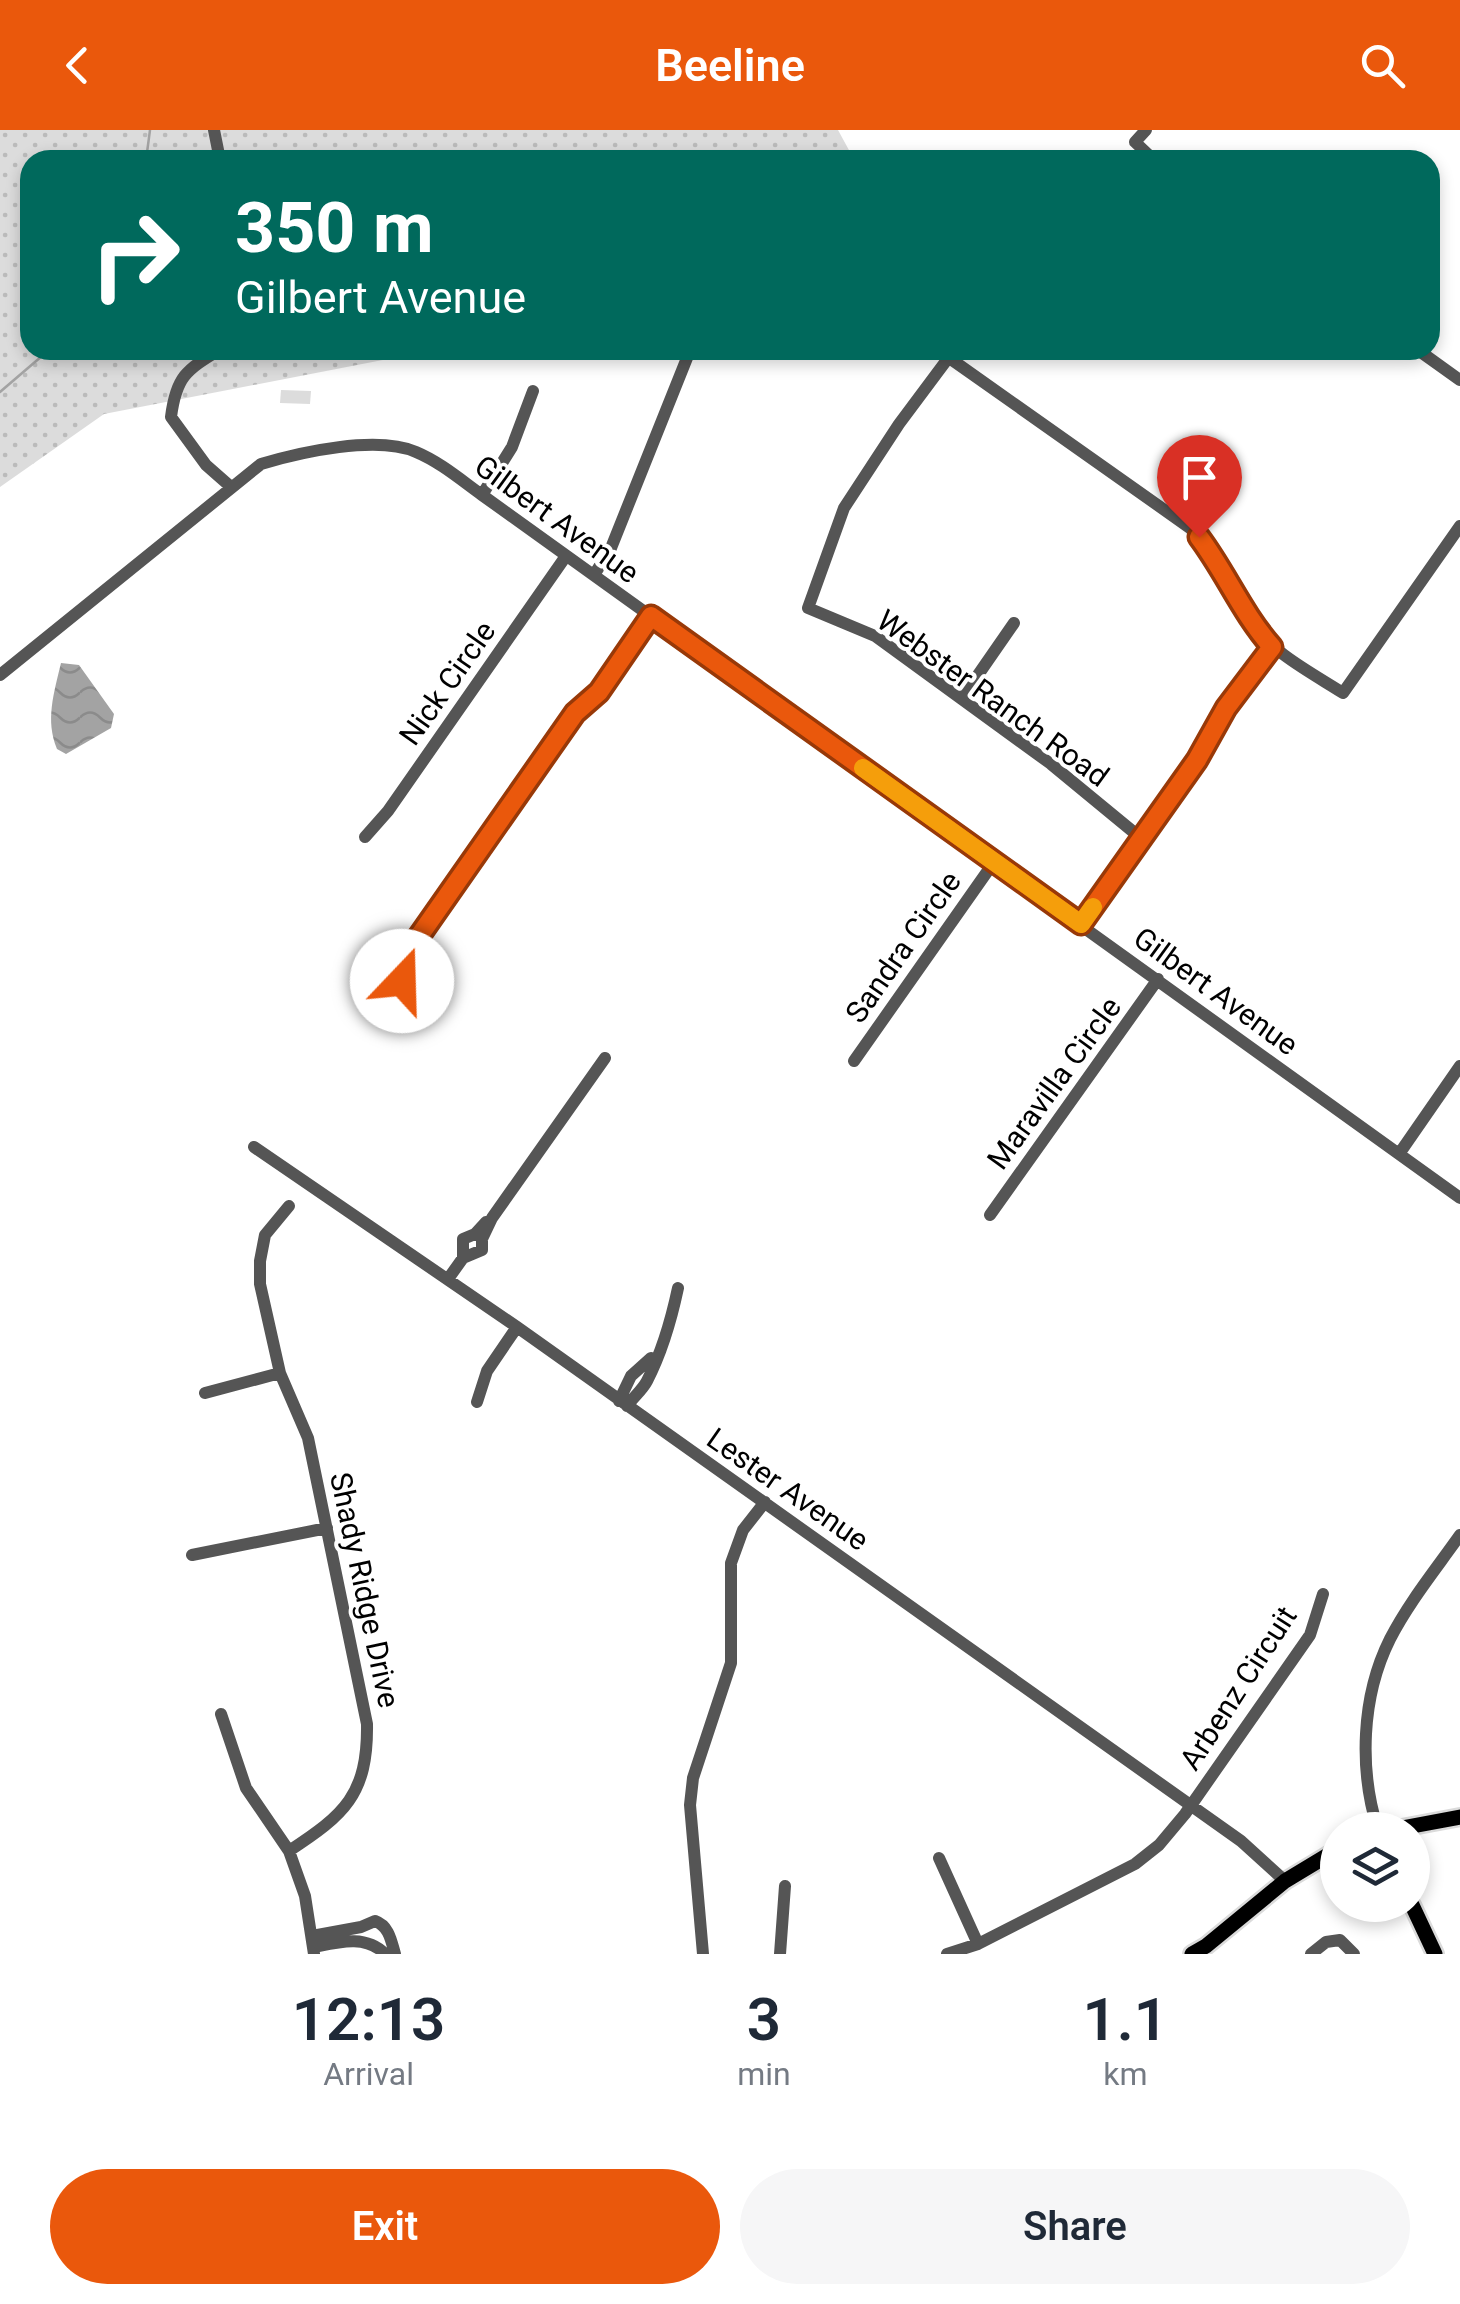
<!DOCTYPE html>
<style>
:root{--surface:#fff;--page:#f6f6f7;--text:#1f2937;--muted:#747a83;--accent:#ea580c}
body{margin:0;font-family:Roboto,sans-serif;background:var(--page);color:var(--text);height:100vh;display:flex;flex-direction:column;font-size:38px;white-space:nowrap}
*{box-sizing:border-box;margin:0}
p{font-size:32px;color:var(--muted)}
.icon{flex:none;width:55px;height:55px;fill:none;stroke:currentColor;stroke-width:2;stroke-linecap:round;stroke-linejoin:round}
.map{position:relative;height:1824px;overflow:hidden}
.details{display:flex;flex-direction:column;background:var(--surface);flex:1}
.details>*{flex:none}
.guide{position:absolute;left:20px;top:20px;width:1420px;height:210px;border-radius:30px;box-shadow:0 5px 15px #0003;background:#00695c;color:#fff;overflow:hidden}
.tools{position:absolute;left:1320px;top:1682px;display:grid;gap:20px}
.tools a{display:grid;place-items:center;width:110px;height:110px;border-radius:50%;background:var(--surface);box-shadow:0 5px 15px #0003;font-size:50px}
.pin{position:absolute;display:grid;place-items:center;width:85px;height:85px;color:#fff;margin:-102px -42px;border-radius:50% 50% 50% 0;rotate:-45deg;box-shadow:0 0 10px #0007}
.pin .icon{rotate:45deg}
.me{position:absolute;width:110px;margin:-55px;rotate:21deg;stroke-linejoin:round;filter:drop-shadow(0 0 8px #0008)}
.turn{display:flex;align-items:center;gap:35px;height:210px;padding:0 50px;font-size:45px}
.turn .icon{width:130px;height:130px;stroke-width:2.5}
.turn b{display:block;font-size:70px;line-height:85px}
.eta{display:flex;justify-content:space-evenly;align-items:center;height:170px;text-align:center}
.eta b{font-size:60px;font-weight:600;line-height:70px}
.action{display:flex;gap:20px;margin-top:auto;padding:20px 50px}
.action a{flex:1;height:115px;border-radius:60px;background:var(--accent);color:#fff;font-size:40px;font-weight:600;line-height:115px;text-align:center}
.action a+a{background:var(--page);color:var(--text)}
header{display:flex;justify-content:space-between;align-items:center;height:130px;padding:0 50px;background:var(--accent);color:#fff;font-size:45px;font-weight:600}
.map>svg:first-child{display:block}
.grass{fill:url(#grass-dots)}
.park{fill:#dcdcdc}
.water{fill:url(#water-waves)}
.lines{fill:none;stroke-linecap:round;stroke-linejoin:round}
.stream{stroke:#a3a3a3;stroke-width:2.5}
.major-casing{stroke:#dbdbdb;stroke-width:20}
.minor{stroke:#555;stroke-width:12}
.major{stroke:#000;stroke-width:15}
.route-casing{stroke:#983908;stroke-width:25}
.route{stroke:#ea580c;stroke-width:18}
.slow{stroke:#f59e0b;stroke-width:18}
.labels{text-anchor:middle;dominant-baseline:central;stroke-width:8;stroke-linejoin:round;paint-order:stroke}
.street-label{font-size:30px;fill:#000;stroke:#fff}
</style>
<header><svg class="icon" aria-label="back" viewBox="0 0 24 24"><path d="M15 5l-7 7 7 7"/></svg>Beeline<svg class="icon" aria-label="search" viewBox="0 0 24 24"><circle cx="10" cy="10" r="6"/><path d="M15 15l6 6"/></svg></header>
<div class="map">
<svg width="1460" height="1824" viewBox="0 0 1460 1824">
<defs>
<pattern id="grass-dots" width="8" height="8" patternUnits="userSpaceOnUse" patternTransform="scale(2.5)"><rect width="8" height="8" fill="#dcdcdc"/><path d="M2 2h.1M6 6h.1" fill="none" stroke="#bbb" stroke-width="1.8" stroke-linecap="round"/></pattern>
<pattern id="water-waves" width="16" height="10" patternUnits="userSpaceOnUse" patternTransform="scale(2.5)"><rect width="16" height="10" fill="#a3a3a3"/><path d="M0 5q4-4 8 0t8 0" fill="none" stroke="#8b8b8b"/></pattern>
</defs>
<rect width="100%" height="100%" fill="#fff"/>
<path class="grass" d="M0,0H838L850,22L835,30H30V220H414L393,228L104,284L0,357Z"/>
<path class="park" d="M281,260L311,261L310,274L280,273Z"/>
<path class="water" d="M61,533L79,535L114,584L111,598L66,624L57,619C45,590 54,563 61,533Z"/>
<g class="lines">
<path class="stream" d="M146,30L150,0
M0,262L49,220"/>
<g class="major-casing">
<path id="major" d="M1391,1700L1460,1687
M1412,1775L1435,1824
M1192,1824L1206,1816L1285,1751L1338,1719"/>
</g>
<path class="minor" d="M214,0L220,30
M1146,0L1135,12L1154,30
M219,220C186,240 176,247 171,287L206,335L231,357
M938,220L1190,398C1219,427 1227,460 1249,491C1273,523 1310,542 1343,563L1460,396
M1418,220L1460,250
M949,227L899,294L844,378L808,478L875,506L1051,634L1142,709
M482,365L512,317L533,261
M594,445L611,418L687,228
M0,545L261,334C301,322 377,305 416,322C440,332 461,350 482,365L1460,1068
M962,568L1014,493
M365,707L388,681L566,426
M1081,794L1197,630L1226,578L1272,517
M402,851L415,811L575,583L599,562L651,486
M854,931L994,732
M254,1017L517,1197L1241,1711L1285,1751
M1399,1024L1460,936
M990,1085L1158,849
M463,1128V1109L475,1104L486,1092
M448,1149L463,1128L482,1120V1109L492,1088L605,928
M205,1263L280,1243
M619,1271L631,1246L651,1228
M477,1272L487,1241L517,1197
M627,1276C633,1268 643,1259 647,1251C662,1222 671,1191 678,1158
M192,1425L327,1398
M221,1584L246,1658L289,1721L305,1766L314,1824
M1378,1700C1359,1640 1361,1567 1390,1509C1409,1472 1436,1439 1460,1405
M289,1721C344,1685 368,1665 367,1594L308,1308L280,1243L260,1154V1131L265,1105L289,1076
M939,1728L978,1814
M312,1806L361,1797L375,1791C389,1796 391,1810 395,1824
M314,1817C338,1812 366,1804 385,1824
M703,1824L690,1675L693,1648L731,1533V1433L743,1400L765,1372
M780,1824L785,1756
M947,1824L978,1814L1135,1734L1159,1715L1185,1684L1310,1505L1323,1464
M1311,1824L1326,1812L1340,1810L1354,1824"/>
<use href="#major" class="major"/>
</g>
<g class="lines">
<g class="route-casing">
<path id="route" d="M402,851L415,812L575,583L599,562L651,486L1081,794L1197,630L1226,578L1272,517C1242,483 1226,443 1199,407"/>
</g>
<use href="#route" class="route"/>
<path class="slow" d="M863,638L1081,794L1093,777"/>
</g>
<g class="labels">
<g class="street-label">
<text transform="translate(557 389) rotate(36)">Gilbert Avenue</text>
<text transform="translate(447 553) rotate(-55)">Nick Circle</text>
<text transform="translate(993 568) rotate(36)">Webster Ranch Road</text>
<text transform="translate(903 817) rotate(-55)">Sandra Circle</text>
<text transform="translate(1216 861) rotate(36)">Gilbert Avenue</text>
<text transform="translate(1054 953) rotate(-54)">Maravilla Circle</text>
<text transform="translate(788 1359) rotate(35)">Lester Avenue</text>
<text transform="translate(365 1460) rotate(78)">Shady Ridge Drive</text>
<text transform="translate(1238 1558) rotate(-57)">Arbenz Circuit</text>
</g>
</g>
</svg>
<div class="tools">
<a><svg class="icon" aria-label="layers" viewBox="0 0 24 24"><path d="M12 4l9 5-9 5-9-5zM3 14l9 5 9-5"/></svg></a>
</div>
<div class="pin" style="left:1199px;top:407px;background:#d93025"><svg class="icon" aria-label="arrive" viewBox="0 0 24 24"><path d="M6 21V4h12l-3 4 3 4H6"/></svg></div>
<svg class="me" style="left:402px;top:851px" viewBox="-20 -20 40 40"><circle r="19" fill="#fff"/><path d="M0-13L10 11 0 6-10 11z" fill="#ea580c"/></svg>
<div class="guide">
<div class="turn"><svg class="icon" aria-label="right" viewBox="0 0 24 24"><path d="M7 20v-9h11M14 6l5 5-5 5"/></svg><div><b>350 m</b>Gilbert Avenue</div></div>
</div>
</div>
<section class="details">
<div class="eta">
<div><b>12:13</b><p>Arrival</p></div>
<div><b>3</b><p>min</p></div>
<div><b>1.1</b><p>km</p></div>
</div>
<div class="action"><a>Exit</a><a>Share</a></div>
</section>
